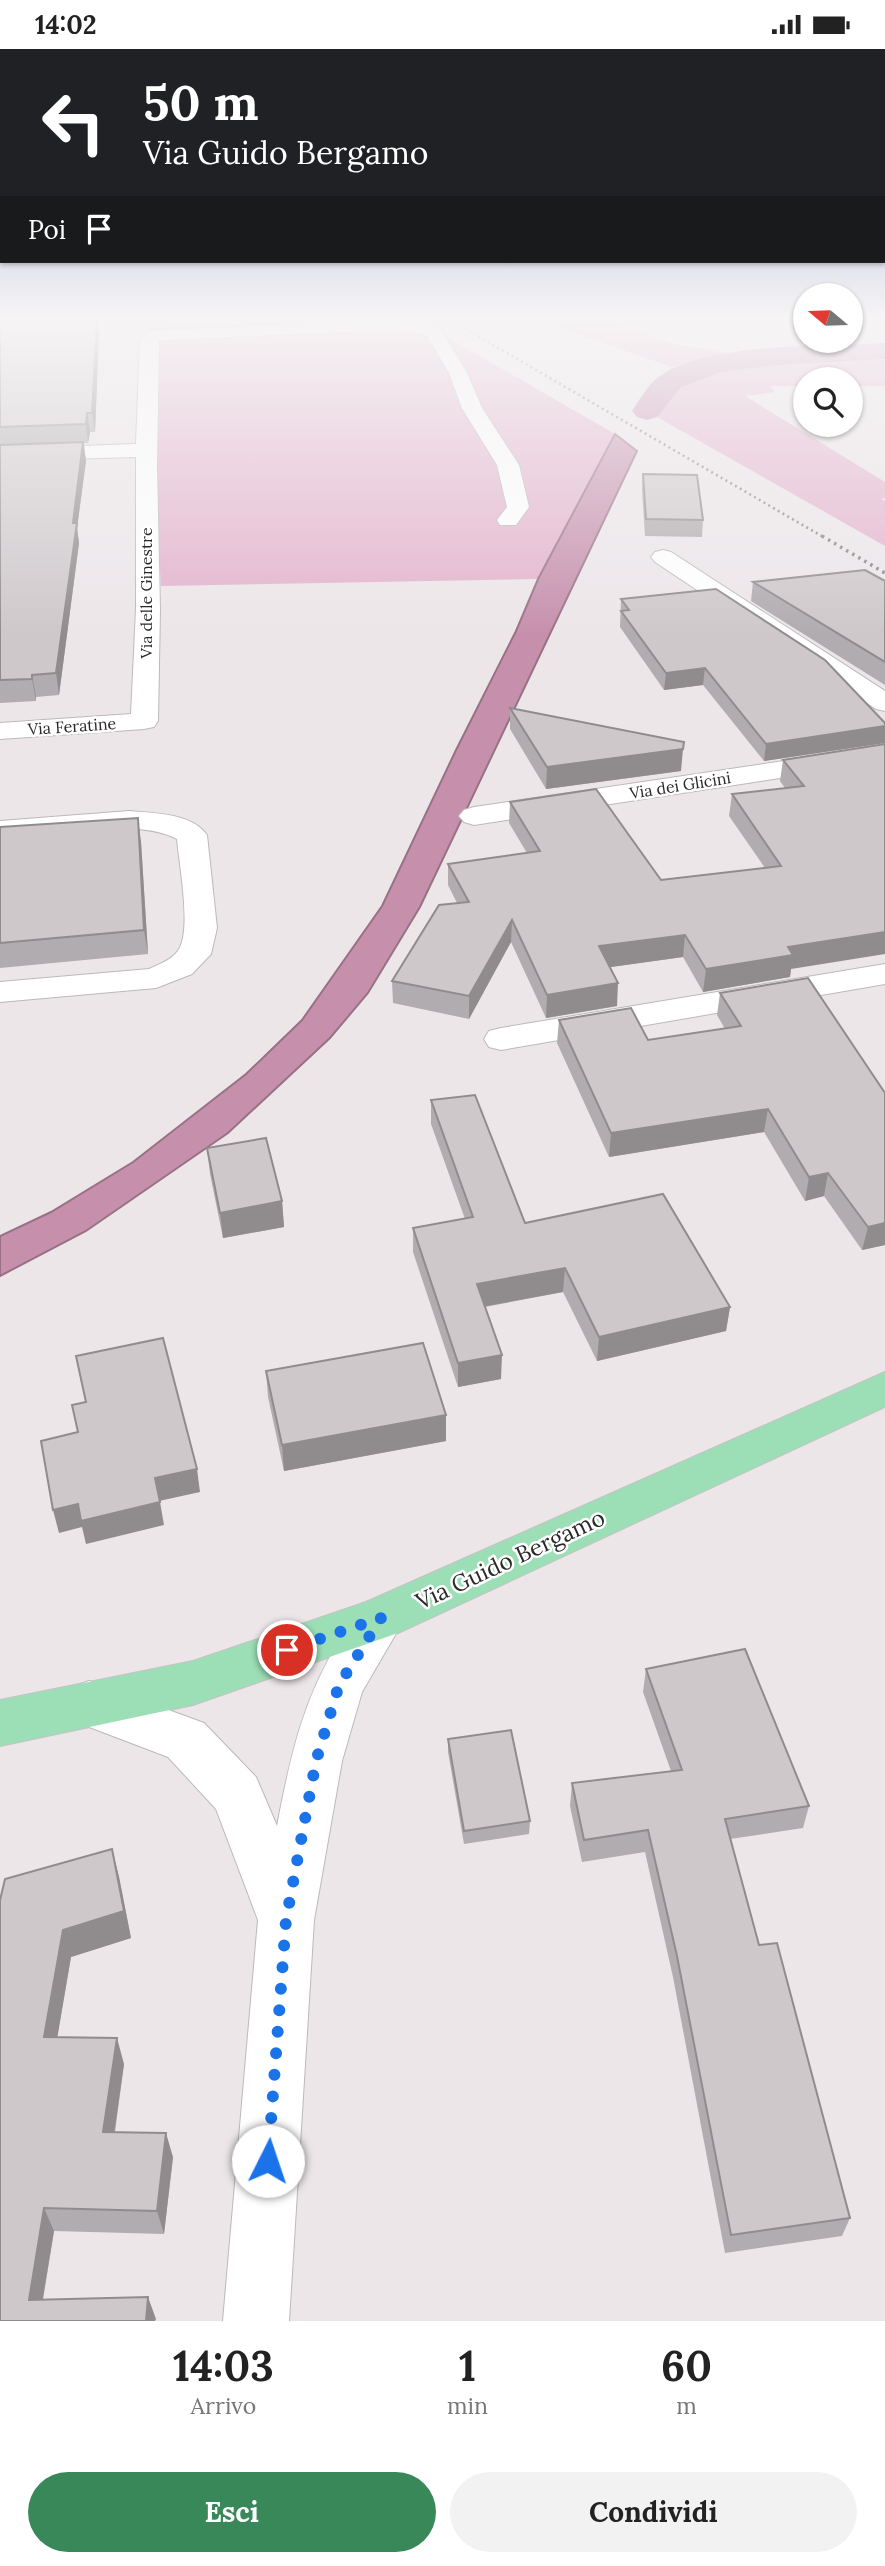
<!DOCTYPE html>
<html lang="it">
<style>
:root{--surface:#fff;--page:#f2f2f2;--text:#222;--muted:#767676;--accent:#388859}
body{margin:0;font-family:Lora,serif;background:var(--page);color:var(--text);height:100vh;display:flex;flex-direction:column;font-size:26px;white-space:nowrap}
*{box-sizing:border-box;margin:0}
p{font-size:23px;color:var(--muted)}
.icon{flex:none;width:38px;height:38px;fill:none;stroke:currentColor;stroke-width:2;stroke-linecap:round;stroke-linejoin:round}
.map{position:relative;height:2272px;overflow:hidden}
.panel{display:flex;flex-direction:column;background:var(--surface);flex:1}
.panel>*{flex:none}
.top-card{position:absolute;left:0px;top:0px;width:886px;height:214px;box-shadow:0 2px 5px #0004;background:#202124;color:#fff;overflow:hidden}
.needle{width:46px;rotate:289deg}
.fabs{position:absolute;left:793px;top:234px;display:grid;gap:14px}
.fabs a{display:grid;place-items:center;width:70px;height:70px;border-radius:50%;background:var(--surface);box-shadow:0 2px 5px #0004;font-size:35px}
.pin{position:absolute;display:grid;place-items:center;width:60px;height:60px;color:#fff;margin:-30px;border:4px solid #fff;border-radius:50%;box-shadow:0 2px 7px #0007}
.me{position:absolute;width:77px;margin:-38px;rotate:4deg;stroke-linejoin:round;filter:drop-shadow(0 0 5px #0008)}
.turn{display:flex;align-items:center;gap:24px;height:147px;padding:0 28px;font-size:32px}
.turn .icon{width:91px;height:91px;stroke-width:2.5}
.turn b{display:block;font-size:49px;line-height:60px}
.then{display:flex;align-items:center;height:66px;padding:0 28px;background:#0003;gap:14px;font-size:26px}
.eta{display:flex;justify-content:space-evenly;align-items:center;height:119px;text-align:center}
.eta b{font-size:42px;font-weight:800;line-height:49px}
.cta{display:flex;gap:14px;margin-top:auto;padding:14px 28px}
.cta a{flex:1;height:80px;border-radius:42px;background:var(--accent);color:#fff;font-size:28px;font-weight:800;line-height:80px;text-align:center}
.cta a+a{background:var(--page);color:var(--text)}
.status{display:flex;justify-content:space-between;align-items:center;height:49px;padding:0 35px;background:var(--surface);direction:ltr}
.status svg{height:19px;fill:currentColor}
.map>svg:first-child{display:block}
.green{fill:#e3b3cc}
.water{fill:#c690ad;stroke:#987185;stroke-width:2}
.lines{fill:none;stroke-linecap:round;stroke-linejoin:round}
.canal{fill:#c690ad;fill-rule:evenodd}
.minor-casing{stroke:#bdb8bb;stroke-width:2}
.major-casing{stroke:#c4c3c3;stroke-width:2}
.minor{fill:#fff;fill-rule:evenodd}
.major{fill:#9cdfb6;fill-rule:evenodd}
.rail-far1{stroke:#898486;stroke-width:2.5;stroke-dasharray:2 3.5;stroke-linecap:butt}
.rail{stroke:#898486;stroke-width:3.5;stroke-dasharray:2.5 4.5;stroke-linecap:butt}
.wall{fill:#b1acaf}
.shaded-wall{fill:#908c8e}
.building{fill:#cec8cb;stroke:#908c8e;stroke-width:2}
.route{stroke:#1a73e8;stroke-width:12;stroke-dasharray:0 21.6}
.labels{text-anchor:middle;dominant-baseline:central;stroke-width:5;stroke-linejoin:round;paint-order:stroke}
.far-street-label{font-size:16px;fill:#2b2829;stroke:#fff}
.near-street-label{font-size:23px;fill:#2b2829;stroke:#fff}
</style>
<div class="status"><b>14:02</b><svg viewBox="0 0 49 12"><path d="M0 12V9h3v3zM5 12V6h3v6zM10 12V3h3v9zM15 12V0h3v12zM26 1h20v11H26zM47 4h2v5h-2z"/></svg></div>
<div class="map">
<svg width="885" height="2272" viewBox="0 0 885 2272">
<rect width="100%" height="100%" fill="#ece6e9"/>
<path class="green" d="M395,268H412L615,385L538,530L161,537L147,279Z
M543,268H599L671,294L741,307L702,311L671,318L567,281Z
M885,309V337H851L850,331H805V337H770L775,343L745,347L885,433V449L881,450L885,452V497L650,364C659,354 668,338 680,332C720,310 835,312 885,309Z"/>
<path class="water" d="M615,385L637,402L420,858L368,944L330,989L228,1084L86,1182L0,1227V1187L51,1163L133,1113L246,1025L302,971L382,857L456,701L516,582L538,530Z"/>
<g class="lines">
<path class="canal" d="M885,294V310L777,316L720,323L681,338L657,368L647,371L637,368L632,362C641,349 649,333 663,325C710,294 828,297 885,294Z"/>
<g class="minor-casing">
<path id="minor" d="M365,272H403L439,278L467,324L482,359L519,416L529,458L516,476H500L497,471L507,458L497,416L462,359L449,324L427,286L403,282H365L159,291L157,417L160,560L158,672L154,678L144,680L0,690V674L131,665L136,560V408L0,412V400L136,395L140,291L148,282Z
M663,501L671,503L885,642V662L876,660L655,513L651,508L655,503Z
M885,697V713L474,776L464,773L459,767L464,761L474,758Z
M129,762C153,764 192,764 207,786L217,879L211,905L192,925L156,939L0,953V933L149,920C159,915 170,912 177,903C193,885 179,815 177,790C137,768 46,786 0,790V772Z
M885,915V935L501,1001L489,998L484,990L489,982L501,979Z
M381,1548L398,1554L405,1569L362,1643L342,1712L314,1871L289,2272H223L258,1871L216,1760L168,1708L71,1671L63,1655L71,1639L89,1632L204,1674L256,1728L277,1777C290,1709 303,1649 341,1589C354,1569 358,1556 381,1548Z"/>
</g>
<g class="major-casing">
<path id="major" d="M885,1323V1358L398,1584L193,1656L0,1697V1651L193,1612L366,1553Z"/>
</g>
<use href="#minor" class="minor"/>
<use href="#major" class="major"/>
<path class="rail-far1" d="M445,268L825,489"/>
<path class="rail" d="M822,487L885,524"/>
</g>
<path class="wall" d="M0,273L99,285L95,383H90L88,394H84L86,412L77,479L79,494L59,646L36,648V652L0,654Z
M643,425L703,471L702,488L645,487L642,441Z
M885,532V636L751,552L753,533Z
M621,550L885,694L764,712L703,636L664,641L620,578Z
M510,659L681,722L546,740L510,680Z
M885,695L791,920L790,928L703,943L683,908L610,918L617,957L546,969L511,893L469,970L393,954L392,932L457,854L448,836V815L527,804L509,774L510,753L661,831L765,819L729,767L732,745L785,739L780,732L783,711Z
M0,778L141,793L148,905L0,919Z
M720,944L885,1044V1196L862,1201L824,1147L805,1152L764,1083L609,1108L557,994L559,971L648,991L725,980L717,966Z
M431,1051L525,1174L730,1258L726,1282L597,1312L563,1243L485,1258L501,1330L458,1338L413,1203V1179L465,1170L431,1075Z
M207,1099L282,1152L284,1178L223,1189L210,1125Z
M266,1322L446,1392L284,1422L268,1348Z
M646,1620L809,1757L803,1779L730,1790L759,1896L850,2169L842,2187L725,2204L673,1928L645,1803L582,1813L570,1757L572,1734L671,1722L643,1643Z
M448,1690L530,1772L529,1785L464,1795L448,1703Z
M112,1800L119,1828L131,1889L71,1908L57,1988L124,2015L115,2083L173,2108L164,2185L54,2182L43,2251L156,2270L0,2272V1851Z"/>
<path class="shaded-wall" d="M97,268L99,285L95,383L92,364Z
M87,364L90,383L88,394L86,375Z
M83,393L86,412L77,479L79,494L59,646L56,624L73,474Z
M705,619L703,636L664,641L666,624Z
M32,626L36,648V652L32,630Z
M885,677V694L764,712L766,695Z
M683,700L681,722L546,740L547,718Z
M138,769L141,793L148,905L144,881Z
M512,871L511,893L469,970V947Z
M885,883V905L791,920L790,928L703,943L706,920L788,898Z
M685,886L683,908L597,920L599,897Z
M618,934L617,957L546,969L547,946Z
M768,1060L764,1083L609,1108L611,1084Z
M828,1124L824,1147L805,1152L809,1128Z
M282,1152L284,1178L223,1189L220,1164Z
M885,1174V1196L862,1201L868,1178Z
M565,1219L563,1243L476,1259L477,1235Z
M730,1258L726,1282L597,1312L599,1288Z
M502,1306L501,1330L458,1338V1314Z
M446,1366V1392L284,1422L282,1396Z
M197,1420L200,1443L159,1452L155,1429Z
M160,1453L164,1476L86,1495L82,1478L59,1484L53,1461L78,1455Z
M112,1800L119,1828L131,1889L71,1908L53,2014L44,1988L63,1881Z
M117,1989L124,2015L111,2107L103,2083Z
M166,2084L173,2108L164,2185L157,2162Z
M44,2159L54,2182L39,2272L29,2251Z
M148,2248L156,2270L155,2272H146Z"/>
<path class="building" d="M97,268L92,364H87L86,375L0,378V273Z
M83,393L73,474H77L56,624L32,626V630L0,631V396Z
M643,425L697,426L703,471L646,470Z
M865,521L885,532V613L753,533Z
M716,540L825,611L885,674V677L766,695L705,619L666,624L621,562L629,561L621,550Z
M510,659L684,693L683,700L547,718Z
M885,695V883L788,898L793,906L706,920L685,886L599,897L618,934L547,946L512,871L469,947L392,932L439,856L469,853L448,815L540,802L510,753L596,740L661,831L781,817L732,745L804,737L783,711Z
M138,769L144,881L0,894V778Z
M808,929L885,1044V1174L868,1178L828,1124L809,1128L768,1060L611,1084L559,971L631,959L648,991L741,977L720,944Z
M475,1046L525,1174L663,1145L730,1258L599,1288L565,1219L477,1235L502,1306L458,1314L413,1179L473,1168L431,1051Z
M266,1089L282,1152L220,1164L207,1099Z
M163,1289L197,1420L155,1429L160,1453L81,1472L78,1455L53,1461L41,1392L78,1383L72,1356L86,1353L76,1307Z
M423,1294L446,1366L282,1396L266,1322Z
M745,1600L809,1757L725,1770L759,1896L777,1894L850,2169L731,2186L677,1907L648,1781L584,1791L572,1734L682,1721L646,1620Z
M511,1681L530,1772L464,1782L448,1690Z
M112,1800L124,1862L63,1881L44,1988L117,1989L103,2083L166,2084L157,2162L44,2159L29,2251L148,2248L146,2272H0V1851L5,1830Z"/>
<linearGradient id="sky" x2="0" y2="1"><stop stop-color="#9aa6d0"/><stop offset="0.46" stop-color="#f6f4f5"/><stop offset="1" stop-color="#f6f4f5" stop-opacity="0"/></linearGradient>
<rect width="885" height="586" fill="url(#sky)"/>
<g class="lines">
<path class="route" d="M268,2112L286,1871L316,1712L339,1636L381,1569L287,1601"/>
</g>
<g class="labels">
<g class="far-street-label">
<text transform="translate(146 544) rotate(-90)">Via delle Ginestre</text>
<text transform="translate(72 677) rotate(-4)">Via Feratine</text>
<text transform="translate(680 736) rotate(-9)">Via dei Glicini</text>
</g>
<g class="near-street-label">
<text transform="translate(510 1510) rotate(-25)">Via Guido Bergamo</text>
</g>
</g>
</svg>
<div class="fabs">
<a><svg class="needle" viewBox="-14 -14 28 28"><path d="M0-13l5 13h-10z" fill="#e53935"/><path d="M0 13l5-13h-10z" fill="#767676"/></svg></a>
<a><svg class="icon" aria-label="search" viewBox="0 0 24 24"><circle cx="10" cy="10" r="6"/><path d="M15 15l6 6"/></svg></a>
</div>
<div class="pin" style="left:287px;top:1601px;background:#d93025"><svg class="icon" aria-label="arrive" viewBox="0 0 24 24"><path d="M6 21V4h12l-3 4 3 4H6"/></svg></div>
<svg class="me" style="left:268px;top:2112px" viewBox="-20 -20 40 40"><circle r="19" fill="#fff"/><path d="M0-13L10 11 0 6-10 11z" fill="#1a73e8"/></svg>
<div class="top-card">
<div class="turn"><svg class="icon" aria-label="left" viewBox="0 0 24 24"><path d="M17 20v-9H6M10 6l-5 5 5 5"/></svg><div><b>50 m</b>Via Guido Bergamo</div></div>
<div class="then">Poi<svg class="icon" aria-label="arrive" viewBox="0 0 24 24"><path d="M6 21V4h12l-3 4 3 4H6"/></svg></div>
</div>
</div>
<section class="panel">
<div class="eta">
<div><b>14:03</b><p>Arrivo</p></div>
<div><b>1</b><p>min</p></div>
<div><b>60</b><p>m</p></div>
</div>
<div class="cta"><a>Esci</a><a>Condividi</a></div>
</section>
